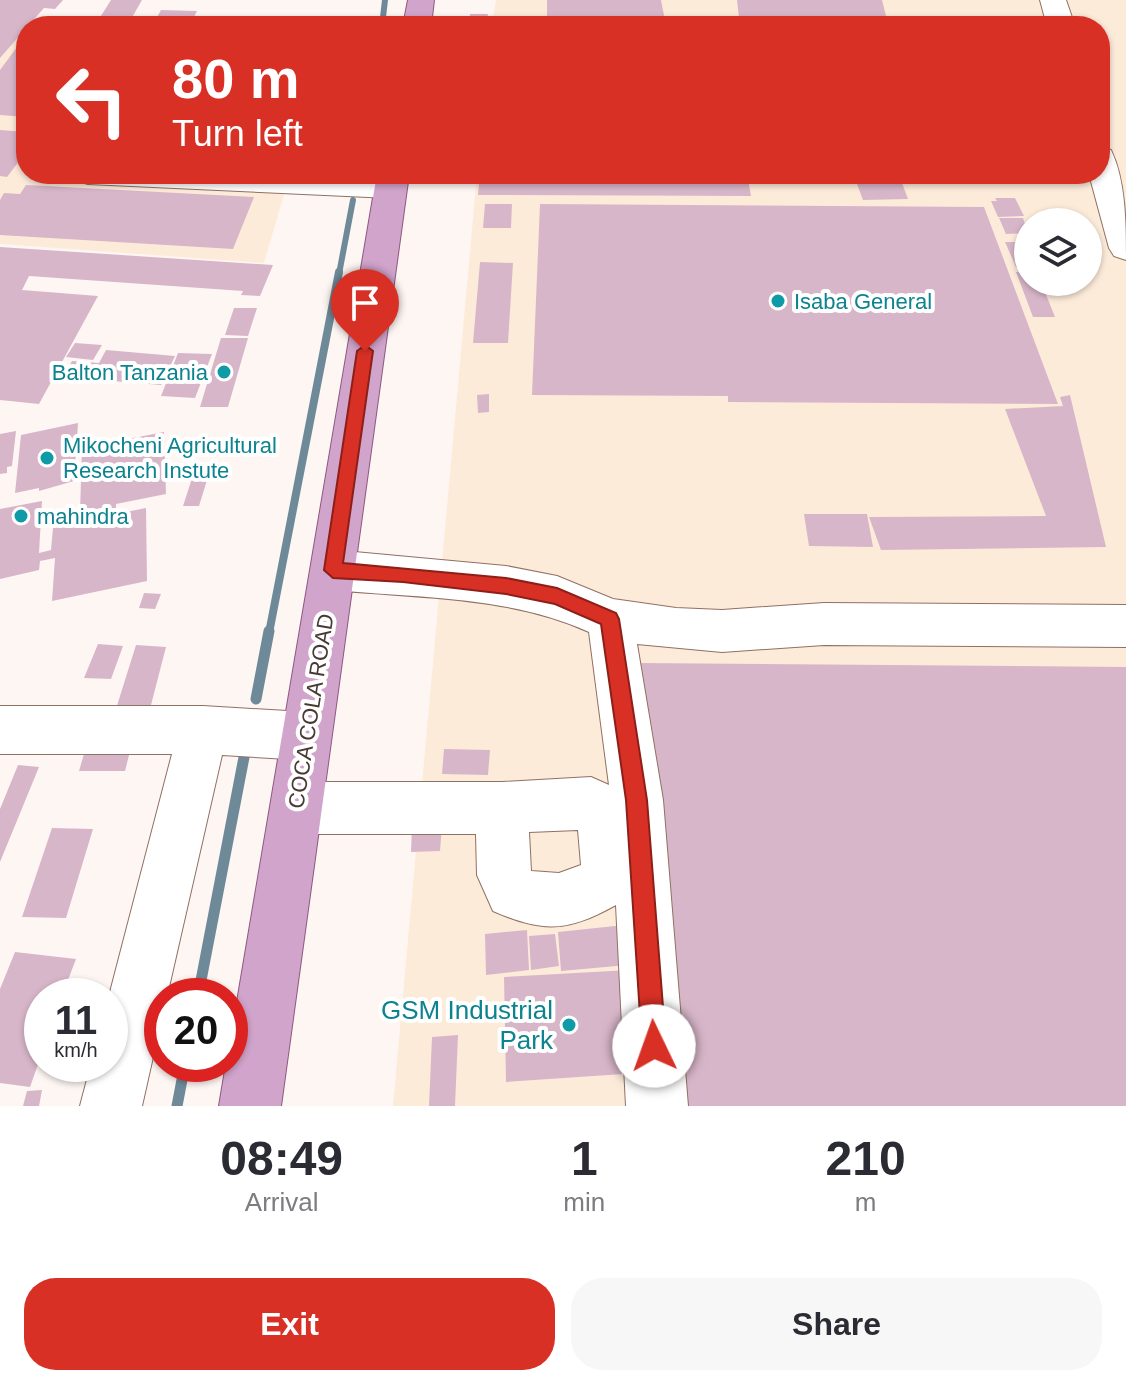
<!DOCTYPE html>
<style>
:root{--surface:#fff;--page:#f7f7f7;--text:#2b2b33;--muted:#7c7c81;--accent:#d93025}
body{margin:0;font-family:Helvetica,sans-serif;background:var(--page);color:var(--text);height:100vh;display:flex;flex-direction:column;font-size:30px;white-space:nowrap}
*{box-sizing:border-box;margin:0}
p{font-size:26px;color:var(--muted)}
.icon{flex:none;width:44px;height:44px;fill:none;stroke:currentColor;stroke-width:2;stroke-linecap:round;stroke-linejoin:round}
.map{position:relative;height:1106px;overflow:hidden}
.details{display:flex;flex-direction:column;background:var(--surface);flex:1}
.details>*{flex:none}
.guide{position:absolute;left:16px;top:16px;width:1094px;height:168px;border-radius:32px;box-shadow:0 2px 6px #0004;background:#d93025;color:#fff;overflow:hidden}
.fabs{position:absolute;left:1014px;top:208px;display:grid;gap:16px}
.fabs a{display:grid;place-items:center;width:88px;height:88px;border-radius:50%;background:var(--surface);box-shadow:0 2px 6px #0004;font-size:40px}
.speed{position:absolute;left:24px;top:978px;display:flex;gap:16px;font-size:40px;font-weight:700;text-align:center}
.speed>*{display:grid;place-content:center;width:104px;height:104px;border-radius:50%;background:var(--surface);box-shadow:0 2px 6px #0004;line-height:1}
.speed small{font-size:20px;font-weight:400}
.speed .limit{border:12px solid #d22;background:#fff;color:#111}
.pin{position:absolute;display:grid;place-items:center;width:68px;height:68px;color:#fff;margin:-82px -34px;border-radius:50% 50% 50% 0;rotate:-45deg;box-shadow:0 0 8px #0007}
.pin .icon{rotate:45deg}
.me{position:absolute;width:88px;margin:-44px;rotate:357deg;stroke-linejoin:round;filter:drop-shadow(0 0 6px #0008)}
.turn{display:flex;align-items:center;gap:28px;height:168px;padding:0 24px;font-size:36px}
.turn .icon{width:104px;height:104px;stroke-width:2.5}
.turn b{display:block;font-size:56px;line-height:68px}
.eta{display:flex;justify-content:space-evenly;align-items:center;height:136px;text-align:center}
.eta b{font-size:48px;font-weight:800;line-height:56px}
.button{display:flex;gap:16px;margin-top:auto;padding:16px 24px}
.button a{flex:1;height:92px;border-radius:32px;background:var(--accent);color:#fff;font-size:32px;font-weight:800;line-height:92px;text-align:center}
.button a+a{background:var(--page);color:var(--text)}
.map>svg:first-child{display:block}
.industrial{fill:#fdebda;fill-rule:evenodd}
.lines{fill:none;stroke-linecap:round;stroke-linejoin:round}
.stream-far2{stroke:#6e8a99;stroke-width:6}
.stream-far1{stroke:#6e8a99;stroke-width:8}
.stream{stroke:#6e8a99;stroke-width:11}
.building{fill:#d8b6c9}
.minor-casing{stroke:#907063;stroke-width:2}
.major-casing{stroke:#8e5880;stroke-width:2}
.minor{fill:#fff;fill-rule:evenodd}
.major{fill:#d1a4cb;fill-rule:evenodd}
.route{fill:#d93025;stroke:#8d1f18;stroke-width:2}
.culture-dot{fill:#0f9aa8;stroke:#fff;stroke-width:3}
.labels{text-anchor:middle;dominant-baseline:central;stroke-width:8;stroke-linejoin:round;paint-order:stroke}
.culture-label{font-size:22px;fill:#0d838f;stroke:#fff;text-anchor:start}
.street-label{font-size:22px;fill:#483933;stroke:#fff}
.near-culture-label{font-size:26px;fill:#0d838f;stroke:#fff;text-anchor:end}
</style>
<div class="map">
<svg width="1126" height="1106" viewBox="0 0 1126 1106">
<rect width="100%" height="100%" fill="#fef6f3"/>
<path class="industrial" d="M496,0H1126V1106H393L477,174H1100V26H492ZM1028,222H1088V282H1028Z
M16,36L26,37V174H290L264,263L0,244V56Z"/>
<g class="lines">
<path class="stream-far2" d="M382,26L385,0
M339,274L353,200"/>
<path class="stream-far1" d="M269,633L339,272"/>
<path class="stream" d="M256,699L269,631
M198,996L245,752
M177,1106L185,1064"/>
</g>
<path class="building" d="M0,0H63L55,9L44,8L0,58Z
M111,0H142L130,21L99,19Z
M547,0H661L666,26H494L495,16H547Z
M737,0H882L888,24L740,26Z
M161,10L197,11L192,21L156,19Z
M470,14H488L486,26H469Z
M20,43H26V117L0,115V70Z
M0,130L26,132V152L7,177L0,176Z
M480,174H747L751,196L478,195Z
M902,183L908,199L863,200L857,184Z
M26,185L254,197L233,249L0,235V200L4,193L20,194Z
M995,198H1015L1024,216L998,217L991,201H997Z
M485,204H512L511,228H483Z
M540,204L984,207L1058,404L728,402V396L532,395Z
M999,218H1023L1028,233L1006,234Z
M1005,242H1028V267H1016Z
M0,247L273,265L260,296L241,295L243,291L29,276L22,290L98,296L39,404L0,400Z
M480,262L513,263L508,343H473Z
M1016,272H1028V282H1047L1049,287H1043L1055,317H1033Z
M234,308H257L248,336L225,335Z
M221,338H248L228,407H200Z
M75,343L102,345L93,360L66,357Z
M106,350L175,356L161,385L63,377L72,361L99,363Z
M178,353L212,354L195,398L161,396Z
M489,394V412L478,413L477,395Z
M1070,395L1106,547L881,550L869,517L1046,516L1005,409L1063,406L1060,397Z
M78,423L74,481L39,491V488L15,493L21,435Z
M16,431L12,466L7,467V473L0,474V434Z
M164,432L166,494L116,504V514L146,508L147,581L52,601L55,558L40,561L39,570L0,579V509L42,501L39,553L51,550L53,528L106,517L107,507L80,512L82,448Z
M197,463L212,464L199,506H183Z
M804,514H867L873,547L809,546Z
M144,593L161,594L155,609L139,608Z
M98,644L123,646L111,679L84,678Z
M136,645L166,647L151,705L115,712Z
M638,663L1126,667V1106H665Z
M86,747H131L125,771H79Z
M444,749L490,750L488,775L442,774Z
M18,765L39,767L0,862V809Z
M412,825H442L440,851L411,852Z
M52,828L93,829L66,918L22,917Z
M634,924L639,964L561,971L558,932Z
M527,930L529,970L486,975L485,934Z
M555,934L559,966L531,970L529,936Z
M15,952L76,959L62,996H42V1053L30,1087L0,1083V989Z
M629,970L638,1073L506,1082L504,977Z
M458,1035L455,1106H429L432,1037Z
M42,1090L39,1106H23L27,1091Z"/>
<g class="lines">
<g class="minor-casing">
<path id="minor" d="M1040,0H1066L1075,26H1047Z
M1100,147L1111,150C1126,181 1126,224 1126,260L1114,256L1109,248L1089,174H1100Z
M72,174L390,178L402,181L406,188L402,195L390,198L88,184L77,181Z
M333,550L506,566L557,576L613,599L676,608L722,610L824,603L1126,605V647L824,645L722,652L637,644L663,800L688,1106H626L616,905C567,932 544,933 493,911L477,875L476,834H297L279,826L271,808L279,790L297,782H502L591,777L609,785L589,632C510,596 418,598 333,590L317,584L311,570L317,556ZM578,830L581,865L559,873L531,871L529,832Z
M0,706H203L304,712L322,719L329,736L322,753L304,760L222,755L167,996H162V1017L142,1106H80L91,1064H110L109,996L172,754H0Z"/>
</g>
<g class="major-casing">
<path id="major" d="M408,0H434L431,26H403Z
M377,174H409L281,1106H219L226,1064H230V1043Z"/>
</g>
<use href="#minor" class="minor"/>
<use href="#major" class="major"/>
</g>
<path class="route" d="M365,345L373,351L343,563L506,578L557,588L616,613L619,619L647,800L666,1046L662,1054L654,1058L645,1054L642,1046L626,800L601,624L555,604L506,594L403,582L333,578L324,570L357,351Z"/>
<g class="culture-dot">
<circle cx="778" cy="301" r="8"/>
<circle cx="224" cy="372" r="8"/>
<circle cx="47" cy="458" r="8"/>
<circle cx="21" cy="516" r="8"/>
<circle cx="569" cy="1025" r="8"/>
</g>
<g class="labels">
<g class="culture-label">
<text x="794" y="301">Isaba General</text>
<text x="208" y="372" text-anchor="end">Balton Tanzania</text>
<text x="63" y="445">Mikocheni Agricultural<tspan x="63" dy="25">Research Instute</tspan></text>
<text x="37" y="516">mahindra</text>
</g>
<g class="street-label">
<text transform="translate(311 711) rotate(-81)">COCA COLA ROAD</text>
</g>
<g class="near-culture-label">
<text x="553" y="1010">GSM Industrial<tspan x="553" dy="30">Park</tspan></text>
</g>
</g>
</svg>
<div class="fabs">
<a><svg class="icon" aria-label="layers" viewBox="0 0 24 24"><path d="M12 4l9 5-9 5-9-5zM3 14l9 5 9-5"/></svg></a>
</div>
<div class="speed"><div>11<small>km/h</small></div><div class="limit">20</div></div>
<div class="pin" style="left:365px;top:351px;background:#d93025"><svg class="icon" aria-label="arrive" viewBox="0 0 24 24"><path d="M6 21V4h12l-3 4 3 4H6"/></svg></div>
<svg class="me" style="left:654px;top:1046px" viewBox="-20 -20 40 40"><circle r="19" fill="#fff"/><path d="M0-13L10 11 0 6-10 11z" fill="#d93025"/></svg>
<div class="guide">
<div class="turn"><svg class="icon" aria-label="left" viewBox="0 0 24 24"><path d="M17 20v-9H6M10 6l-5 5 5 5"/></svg><div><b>80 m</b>Turn left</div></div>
</div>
</div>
<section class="details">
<div class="eta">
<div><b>08:49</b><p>Arrival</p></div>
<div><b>1</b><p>min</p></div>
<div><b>210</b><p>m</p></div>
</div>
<div class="button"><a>Exit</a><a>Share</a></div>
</section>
